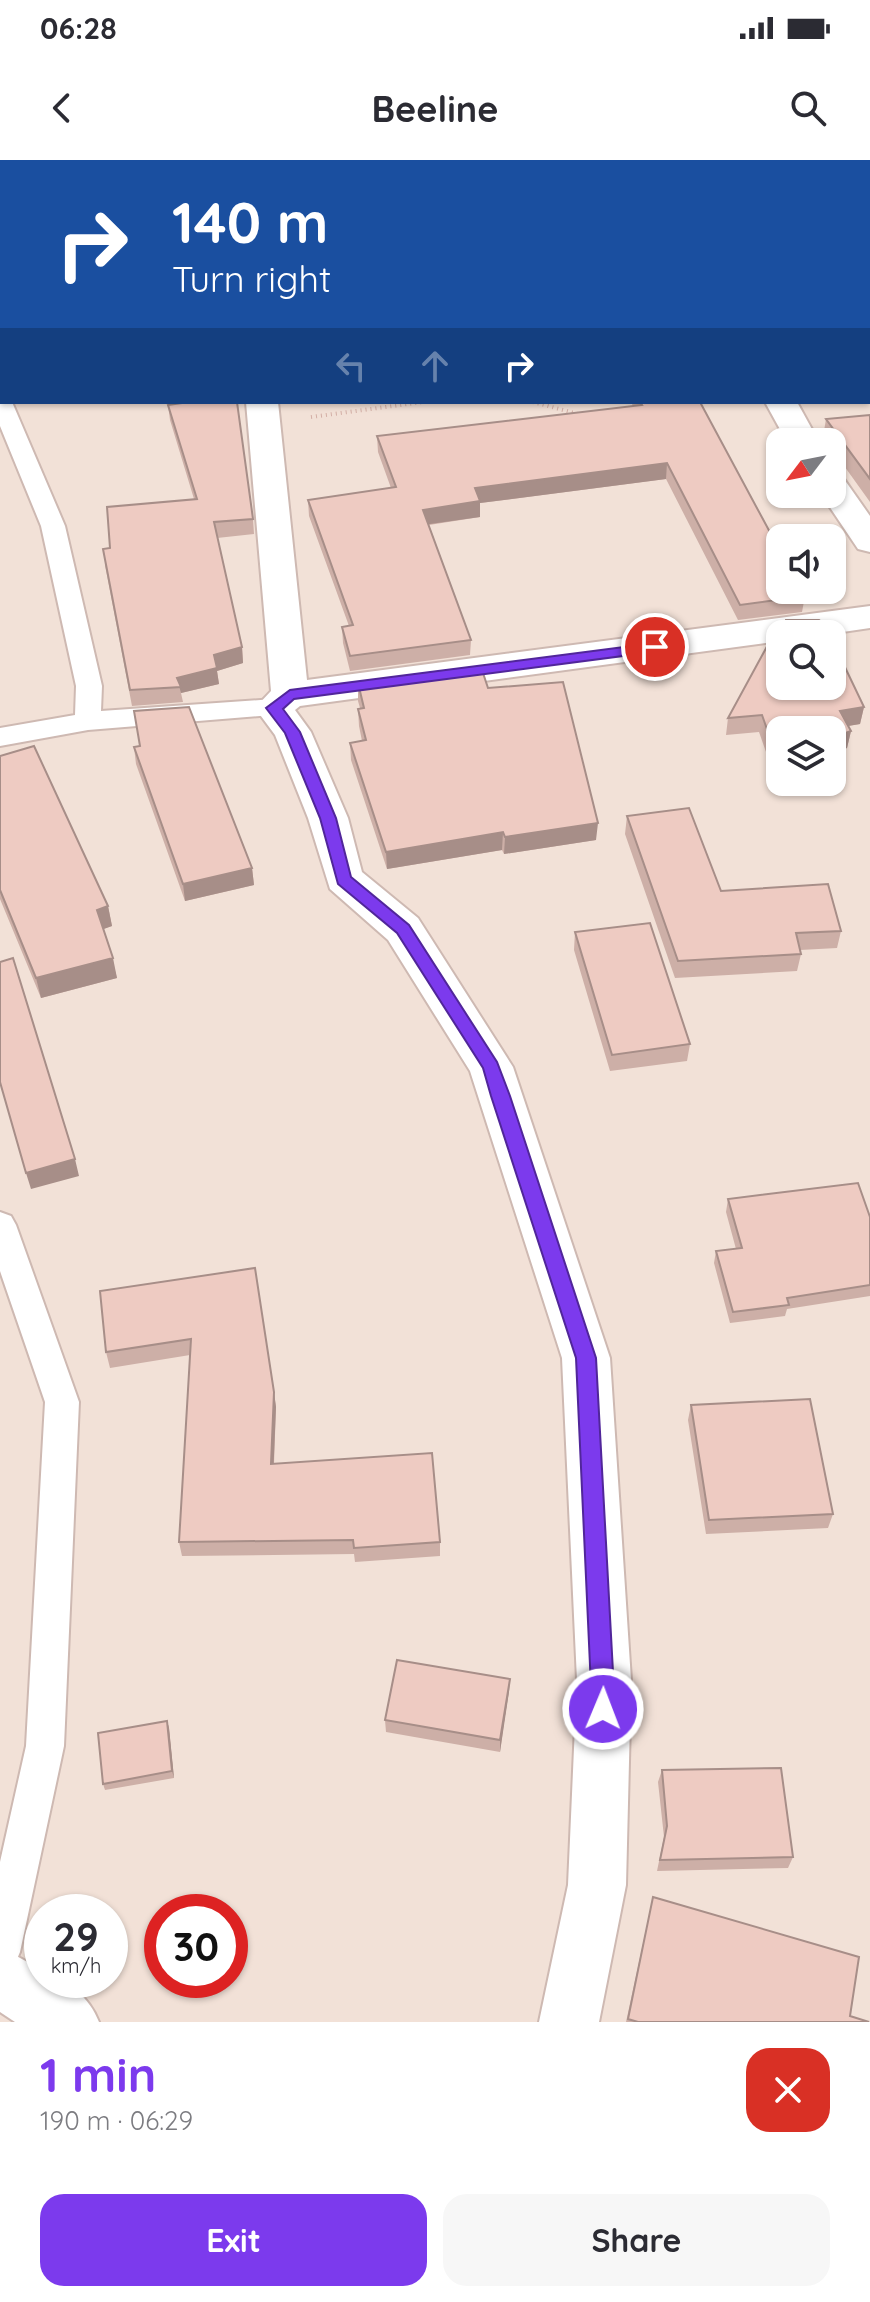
<!DOCTYPE html>
<meta charset="utf-8">
<style>
:root{--surface:#fff;--page:#f7f7f7;--text:#2b2b33;--muted:#7c7c81;--accent:#7c3aed}
body{margin:0;font-family:Quicksand,sans-serif;background:var(--page);color:var(--text);height:100vh;display:flex;flex-direction:column;font-size:30px;white-space:nowrap}
*{box-sizing:border-box;margin:0}
p{font-size:26px;color:var(--muted)}
.icon{flex:none;width:44px;height:44px;fill:none;stroke:currentColor;stroke-width:2;stroke-linecap:round;stroke-linejoin:round}
.map{position:relative;height:1862px;overflow:hidden}
.details{display:flex;flex-direction:column;background:var(--surface);flex:1}
.details>*{flex:none}
.banner{position:absolute;left:0px;top:0px;width:870px;height:244px;box-shadow:0 2px 6px #0004;background:#1a4fa0;color:#fff;overflow:hidden}
.needle{width:52px;rotate:238deg}
.tools{position:absolute;left:766px;top:268px;display:grid;gap:16px}
.tools a{display:grid;place-items:center;width:80px;height:80px;border-radius:16px;background:var(--surface);box-shadow:0 2px 6px #0004;font-size:40px}
.speed{position:absolute;left:24px;top:1734px;display:flex;gap:16px;font-size:40px;font-weight:700;text-align:center}
.speed>*{display:grid;place-content:center;width:104px;height:104px;border-radius:50%;background:var(--surface);box-shadow:0 2px 6px #0004;line-height:1}
.speed small{font-size:20px;font-weight:400}
.speed .limit{border:12px solid #d22;background:#fff;color:#111}
.pin{position:absolute;display:grid;place-items:center;width:68px;height:68px;color:#fff;margin:-34px;border:4px solid #fff;border-radius:50%;box-shadow:0 2px 8px #0007}
.me{position:absolute;width:88px;margin:-44px;rotate:1deg;stroke-linejoin:round;filter:drop-shadow(0 0 6px #0008)}
.turn{display:flex;align-items:center;gap:28px;height:168px;padding:0 40px;font-size:36px}
.turn .icon{width:104px;height:104px;stroke-width:2.5}
.turn b{display:block;font-size:56px;line-height:68px}
.lanes{display:flex;align-items:center;height:76px;padding:0 40px;background:#0003;justify-content:center;gap:40px;direction:ltr}
.lanes .off{opacity:.35}
.round{display:grid;place-items:center;flex:none;width:84px;height:84px;border-radius:24px;background:var(--page)}
.summary{display:flex;align-items:center;justify-content:space-between;height:136px;padding:0 40px}
h1{font-size:48px;font-weight:700;line-height:60px;color:var(--accent)}
.primary-button{display:flex;gap:16px;margin-top:auto;padding:16px 40px}
.primary-button a{flex:1;height:92px;border-radius:24px;background:var(--accent);color:#fff;font-size:32px;font-weight:700;line-height:92px;text-align:center}
.primary-button a+a{background:var(--page);color:var(--text)}
.status{display:flex;justify-content:space-between;align-items:center;height:56px;padding:0 40px;background:var(--surface);direction:ltr}
.status svg{height:22px;fill:currentColor}
header{display:flex;justify-content:space-between;align-items:center;height:104px;padding:0 40px;background:var(--surface);font-size:36px;font-weight:700}
.map>svg:first-child{display:block}
.residential{fill:#f2e1d7;fill-rule:evenodd}
.lines{fill:none;stroke-linecap:round;stroke-linejoin:round}
.lane-casing{stroke:#ceb9b2;stroke-width:4}
.street-casing{stroke:#ceb9b2;stroke-width:4}
.path{stroke:#d3aea5;stroke-width:4;stroke-dasharray:1 4;stroke-linecap:butt}
.lane{fill:#fff;fill-rule:evenodd}
.street{fill:#fff;fill-rule:evenodd}
.wall{fill:#cdafa7;fill-rule:evenodd}
.shaded-wall{fill:#a78e88}
.building{fill:#eecbc2;stroke:#a78e88;stroke-width:2}
.route{fill:#7c3aed;stroke:#51269a;stroke-width:2}
</style>
<div class="status"><b>06:28</b><svg viewBox="0 0 49 12"><path d="M0 12V9h3v3zM5 12V6h3v6zM10 12V3h3v9zM15 12V0h3v12zM26 1h20v11H26zM47 4h2v5h-2z"/></svg></div>
<header><svg class="icon" aria-label="back" viewBox="0 0 24 24"><path d="M15 5l-7 7 7 7"/></svg>Beeline<svg class="icon" aria-label="search" viewBox="0 0 24 24"><circle cx="10" cy="10" r="6"/><path d="M15 15l6 6"/></svg></header>
<div class="map">
<svg width="870" height="1862" viewBox="0 0 870 1862">
<rect width="100%" height="100%" fill="#fbf0e8"/>
<path class="residential" d="M0,0H870V1862H0ZM2,2H868V242H2ZM780,282H832V334H780ZM780,378H832V430H780ZM780,474H832V526H780ZM780,570H832V622H780ZM42,1752H110V1820H42ZM162,1752H230V1820H162Z"/>
<g class="lines">
<g class="lane-casing">
<path id="lane" d="M0,233L2,242H12L65,366L102,526L101,551L274,539L283,542L287,548L283,554L88,570L0,586V568L75,555L76,526L41,366L0,266Z
M0,1052L11,1056L16,1065L79,1242L64,1586L20,1792L14,1806L0,1812V1702L26,1586L45,1242L0,1111Z"/>
</g>
<g class="street-casing">
<path id="street" d="M142,0H170L171,2H143Z
M591,0H619L620,2H592Z
M246,242H278L307,520L870,446V468L829,474H780V481L300,546L295,550L311,572L348,658L362,712L418,758L513,907L610,1198L631,1520L626,1725L599,1862H539L568,1725L577,1520L562,1198L470,911L388,780L330,729L308,658L275,575L255,548L271,531Z
M765,242H797L819,282H787Z
M832,316L844,319L870,356V392L858,389L821,334H832Z
M0,1787L42,1810V1820C70,1820 89,1837 99,1862H15L0,1852Z"/>
</g>
<path class="path" d="M533,242L578,254
M311,257L423,242"/>
<use href="#lane" class="lane"/>
<use href="#street" class="street"/>
</g>
<path class="wall" d="M862,0H870V8L868,6V2H864Z
M870,54V118L868,115V55Z
M631,242H700L805,436L802,452L738,460L666,319L480,343V357L429,365L471,480L470,495L350,511L343,483L342,467L349,466L309,356L308,340L391,328L378,292L377,276L633,246Z
M168,245L253,359L254,374L217,378L242,487L243,503L217,511L219,524L181,533L183,542L132,546L105,405L110,388L194,339L170,260Z
M870,255V342L832,289V282H827L823,277L826,259Z
M777,468L864,547L860,564L848,566L851,571L847,588L834,593L841,609L837,626L780,632L759,572L726,575L728,558ZM780,570H832V622H780Z
M358,523L488,528L596,680L504,694L502,690L387,709L351,600L350,583L362,581L359,566L358,549L360,548L358,541Z
M134,587L252,708L254,725L185,741L136,604Z
M0,596L108,746L112,766L103,769L117,818L41,838L0,739Z
M627,656L721,731L841,771L837,788L800,790L801,794L797,811L675,818L625,674Z
M575,772L690,884L687,901L610,911L574,790Z
M728,1039L870,1057V1136L787,1149L785,1156L730,1163L714,1103L716,1091L736,1089L726,1052Z
M255,1108L276,1247L274,1304L440,1382V1396L355,1402L354,1394L182,1396L179,1382L190,1195L110,1208L106,1192Z
M691,1245L833,1354L828,1368L706,1374L688,1260Z
M510,1519L500,1592L386,1572L385,1560Z
M167,1561L169,1568L174,1618L105,1630L103,1624Z
M662,1610L793,1697L788,1708L657,1711L664,1677L658,1622Z
M653,1737L850,1856L869,1862H626Z"/>
<path class="shaded-wall" d="M2,162V175L0,176V163Z
M667,303L666,319L480,343V357L423,365V350L475,328Z
M242,487L243,503L217,511L219,524L181,533L177,518L214,495Z
M864,547L860,564L836,568L840,551Z
M851,571L847,588L832,593V578Z
M598,663L596,680L504,694L505,677Z
M503,672L502,690L387,709L386,692Z
M252,708L254,725L185,741L183,724Z
M108,746L112,766L101,770L97,750Z
M113,798L117,818L41,838L36,818Z
M75,999L79,1016L31,1029L26,1013Z
M274,1232L276,1247L273,1319L271,1304Z
M510,1519L509,1532L500,1592V1580Z
M167,1561L169,1568L174,1618L172,1611Z"/>
<path class="building" d="M0,0H140V2H2V22Z
M426,0H484L486,2H416Z
M645,0H763L764,2H646Z
M2,28V162L0,163V29Z
M870,54V97L868,94V55Z
M189,242H237L253,359L214,362L242,487L214,495L217,508L177,518L181,527L130,530L103,389L110,388L107,347L197,339L168,245Z
M640,242H700L780,391V430H801L805,436L740,445L667,303L475,328L480,341L423,350L471,480L350,496L342,467L353,465L308,340L396,327L377,276L642,245Z
M870,255V319L826,259Z
M786,460H819L824,464L829,474H780V526H832V480L864,547L840,551L851,571L832,578V570H780V606L762,555L728,558L777,468L785,466Z
M481,507L488,528L563,522L598,663L505,677L503,672L386,692L350,583L366,580L358,549L364,548L358,523Z
M189,547L252,708L183,724L134,587L140,586L134,551Z
M34,586L108,746L97,750L113,798L36,818L0,730V596Z
M832,588L841,609L832,610Z
M689,648L721,731L828,724L841,771L796,773L801,794L678,801L627,656Z
M650,763L690,884L612,895L575,772Z
M13,798L75,999L26,1013L0,922V802Z
M858,1023L870,1057V1125L787,1138L789,1145L733,1152L716,1091L742,1088L728,1039Z
M255,1108L274,1232L271,1304L432,1293L440,1382L354,1388L353,1380L179,1382L191,1179L106,1192L100,1131Z
M810,1239L833,1354L709,1360L691,1245Z
M397,1500L510,1519L500,1580L385,1560Z
M167,1561L172,1611L103,1624L98,1573Z
M781,1608L793,1697L660,1700L667,1666L662,1610Z
M653,1737L859,1797L850,1856L869,1862H638L628,1859Z"/>
<path class="route" d="M655,483L661,484V491L294,539L283,549L300,572L336,658L351,717L409,765L497,902L510,936L596,1198L615,1549L611,1557L603,1560L595,1557L592,1549L576,1198L491,936L483,908L397,773L338,724L320,658L285,573L266,548L290,530Z"/>
</svg>
<div class="tools">
<a><svg class="needle" viewBox="-14 -14 28 28"><path d="M0-13l5 13h-10z" fill="#e53935"/><path d="M0 13l5-13h-10z" fill="#7c7c81"/></svg></a>
<a><svg class="icon" aria-label="sound" viewBox="0 0 24 24"><path d="M4 9h4l5-4v14l-5-4H4zM17 9q2 3 0 6"/></svg></a>
<a><svg class="icon" aria-label="search" viewBox="0 0 24 24"><circle cx="10" cy="10" r="6"/><path d="M15 15l6 6"/></svg></a>
<a><svg class="icon" aria-label="layers" viewBox="0 0 24 24"><path d="M12 4l9 5-9 5-9-5zM3 14l9 5 9-5"/></svg></a>
</div>
<div class="speed"><div>29<small>km/h</small></div><div class="limit">30</div></div>
<div class="pin" style="left:655px;top:487px;background:#d93025"><svg class="icon" aria-label="arrive" viewBox="0 0 24 24"><path d="M6 21V4h12l-3 4 3 4H6"/></svg></div>
<svg class="me" style="left:603px;top:1549px" viewBox="-20 -20 40 40"><circle r="17" fill="#7c3aed" stroke="#fff" stroke-width="3"/><path d="M0-11L8 9 0 5-8 9z" fill="#fff"/></svg>
<div class="banner">
<div class="turn"><svg class="icon" aria-label="right" viewBox="0 0 24 24"><path d="M7 20v-9h11M14 6l5 5-5 5"/></svg><div><b>140 m</b>Turn right</div></div>
<div class="lanes"><svg class="icon off" aria-label="left" viewBox="0 0 24 24"><path d="M17 20v-9H6M10 6l-5 5 5 5"/></svg><svg class="icon off" aria-label="ahead" viewBox="0 0 24 24"><path d="M12 20V5M6 11l6-6 6 6"/></svg><svg class="icon" aria-label="right" viewBox="0 0 24 24"><path d="M7 20v-9h11M14 6l5 5-5 5"/></svg></div>
</div>
</div>
<section class="details">
<div class="summary"><div><h1>1 min</h1><p>190 m · 06:29</p></div><a class="round" style="background:#d93025;color:#fff"><svg class="icon" aria-label="close" viewBox="0 0 24 24"><path d="M6 6l12 12M18 6L6 18"/></svg></a></div>
<div class="primary-button"><a>Exit</a><a>Share</a></div>
</section>
